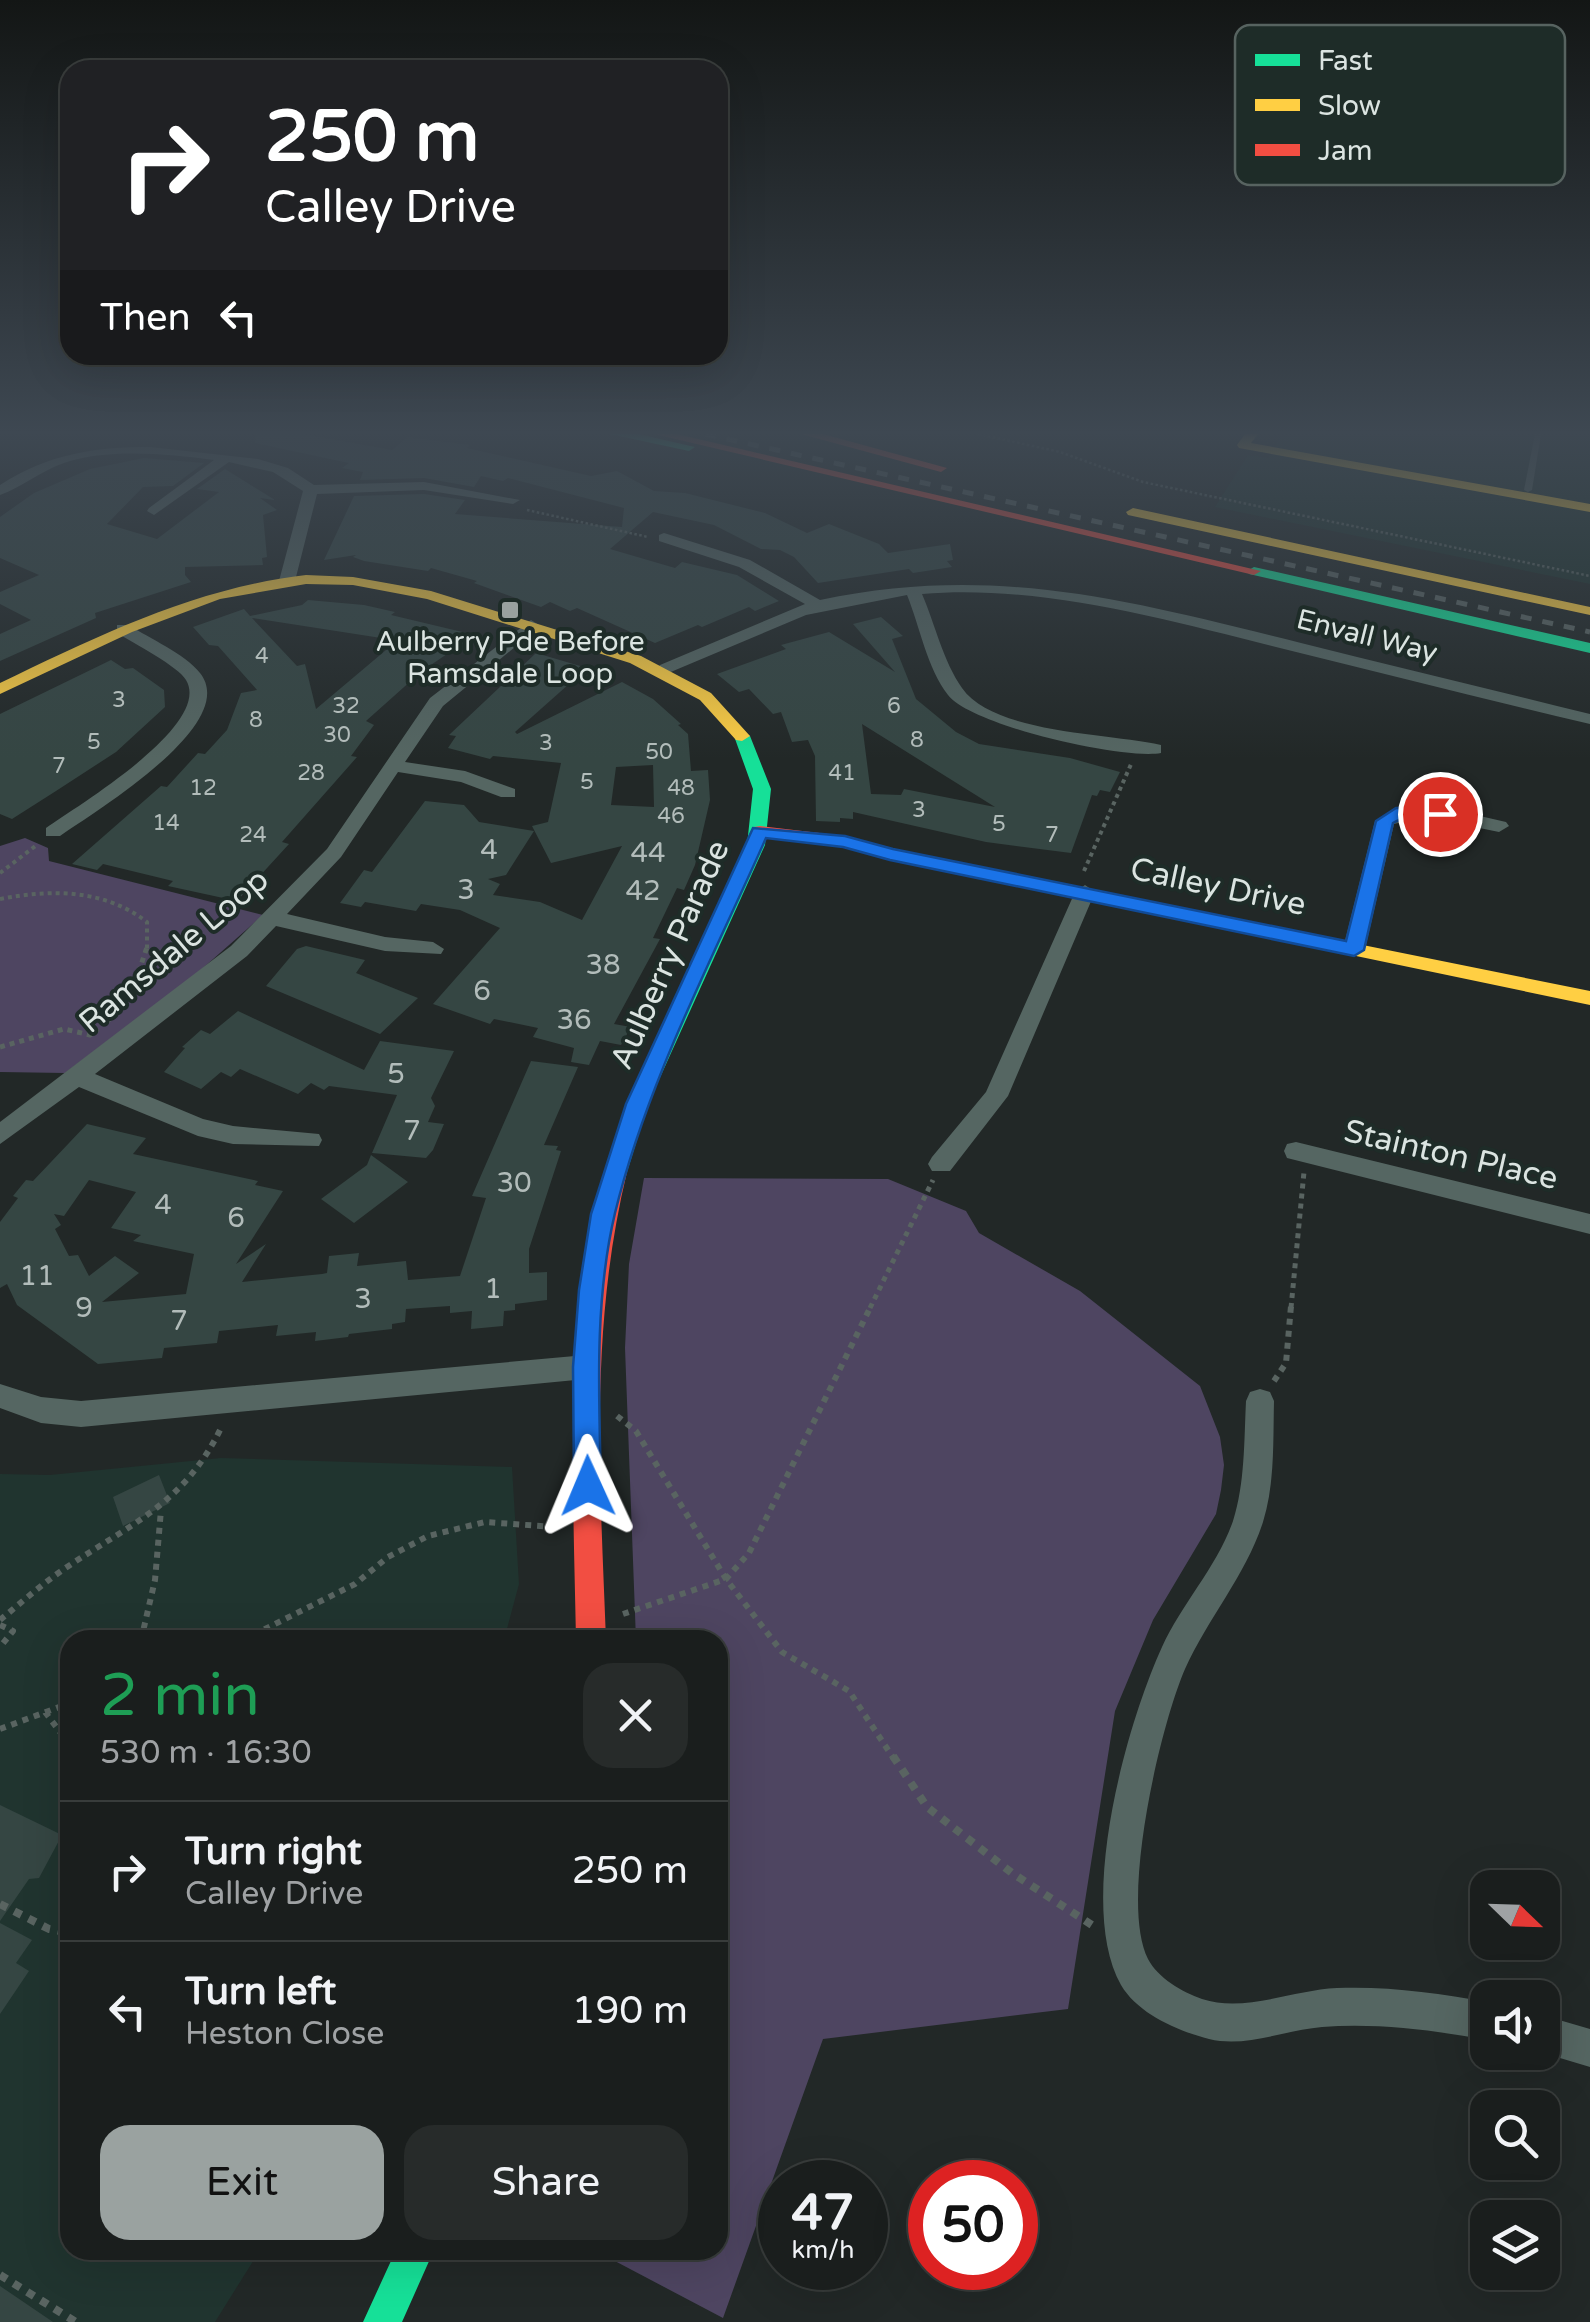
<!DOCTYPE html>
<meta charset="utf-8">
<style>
:root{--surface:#1a1e1d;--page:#272b2a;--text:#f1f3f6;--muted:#9fa2a4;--line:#383c3b;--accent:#9aa2a0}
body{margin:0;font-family:"Varela Round",sans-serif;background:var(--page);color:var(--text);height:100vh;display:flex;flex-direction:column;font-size:38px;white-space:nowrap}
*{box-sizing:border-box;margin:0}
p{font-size:32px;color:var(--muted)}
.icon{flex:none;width:55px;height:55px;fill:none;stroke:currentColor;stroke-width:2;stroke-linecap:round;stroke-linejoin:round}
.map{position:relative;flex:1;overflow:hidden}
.panel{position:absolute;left:60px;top:1630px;width:668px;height:630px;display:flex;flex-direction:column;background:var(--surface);border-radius:30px;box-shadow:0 10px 40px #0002,0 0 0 2px var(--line)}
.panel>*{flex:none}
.top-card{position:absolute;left:60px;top:60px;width:668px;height:305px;border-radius:30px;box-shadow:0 10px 40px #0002,0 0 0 2px var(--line);background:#202124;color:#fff;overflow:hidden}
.needle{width:65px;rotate:113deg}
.buttons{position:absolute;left:1470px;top:1870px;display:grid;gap:20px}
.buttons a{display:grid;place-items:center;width:90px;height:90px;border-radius:20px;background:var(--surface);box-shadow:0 10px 40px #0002,0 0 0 2px var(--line);font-size:50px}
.speed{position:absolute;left:758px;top:2160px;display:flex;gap:20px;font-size:50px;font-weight:700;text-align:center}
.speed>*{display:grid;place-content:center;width:130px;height:130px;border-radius:50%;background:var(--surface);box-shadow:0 10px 40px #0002,0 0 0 2px var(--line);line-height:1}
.speed small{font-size:25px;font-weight:400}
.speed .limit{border:15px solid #d22;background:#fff;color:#111}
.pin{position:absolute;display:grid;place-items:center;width:85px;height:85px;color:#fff;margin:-42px;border:5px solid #fff;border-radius:50%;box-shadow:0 2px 10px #0007}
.me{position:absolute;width:110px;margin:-55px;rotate:359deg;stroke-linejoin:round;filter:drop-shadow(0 0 8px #0008)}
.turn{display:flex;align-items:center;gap:35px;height:210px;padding:0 40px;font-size:45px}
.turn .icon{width:130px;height:130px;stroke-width:2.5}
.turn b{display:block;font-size:70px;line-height:85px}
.then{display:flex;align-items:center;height:95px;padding:0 40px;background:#0003;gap:20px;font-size:38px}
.round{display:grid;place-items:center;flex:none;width:105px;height:105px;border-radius:30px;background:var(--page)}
.headline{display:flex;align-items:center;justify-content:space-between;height:170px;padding:0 40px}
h1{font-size:60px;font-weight:600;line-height:75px;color:#1e9e55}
.primary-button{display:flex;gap:20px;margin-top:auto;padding:20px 40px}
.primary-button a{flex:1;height:115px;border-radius:30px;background:var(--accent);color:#111;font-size:40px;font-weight:600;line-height:115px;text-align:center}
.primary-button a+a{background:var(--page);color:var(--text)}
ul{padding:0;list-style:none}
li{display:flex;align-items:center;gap:30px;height:140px;padding:0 40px;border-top:2px solid var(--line)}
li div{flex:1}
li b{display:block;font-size:38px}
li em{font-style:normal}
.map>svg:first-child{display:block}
.built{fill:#20342f}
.green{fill:#4e4561}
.building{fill:#354643;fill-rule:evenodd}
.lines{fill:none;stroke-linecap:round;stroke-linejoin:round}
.path-far4{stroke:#596461;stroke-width:2.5;stroke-dasharray:2.5 2.5;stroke-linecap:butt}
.path-far3{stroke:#596461;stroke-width:4;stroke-dasharray:4 4;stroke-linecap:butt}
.path-far2{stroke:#596461;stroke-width:5;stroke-dasharray:5 5;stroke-linecap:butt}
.path-far1{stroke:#596461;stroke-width:6;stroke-dasharray:6 6;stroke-linecap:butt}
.path{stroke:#596461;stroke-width:8;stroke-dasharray:8 8;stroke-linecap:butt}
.lane{fill:#556662;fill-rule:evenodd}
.street{fill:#556662;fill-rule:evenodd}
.fast{fill:#16e098;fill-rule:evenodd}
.slow{fill:#ffcf43;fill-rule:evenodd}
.jam{fill:#f24e42;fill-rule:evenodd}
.rail{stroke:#5a6462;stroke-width:5;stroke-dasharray:11 11;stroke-linecap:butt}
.route{fill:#1a73e8;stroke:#114b97;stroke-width:2.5}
.poi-dot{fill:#9aa2a0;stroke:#1e2c28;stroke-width:4}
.labels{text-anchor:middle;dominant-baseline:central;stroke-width:8;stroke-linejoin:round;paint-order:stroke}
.far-number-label{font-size:22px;fill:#b2bcba}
.far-street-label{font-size:28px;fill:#dbe4e1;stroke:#1e2c28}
.far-poi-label{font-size:28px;fill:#dbe4e1;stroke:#1e2c28}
.number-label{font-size:28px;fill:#b2bcba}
.street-label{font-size:32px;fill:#dbe4e1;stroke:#1e2c28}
.key{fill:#1e2c28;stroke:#576360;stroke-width:2.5}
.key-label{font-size:28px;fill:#dbe4e1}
</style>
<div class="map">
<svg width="1590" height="2322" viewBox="0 0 1590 2322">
<rect width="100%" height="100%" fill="#222827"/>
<path class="built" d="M1282,434H1590V584L1215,507L1248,455L1268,458Z
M221,1458L512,1467L519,1584L504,1640H70V2250H260L215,2322H0V1474L50,1475Z"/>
<path class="green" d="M25,838L48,848L49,861L263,915L195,975L65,1073L0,1072V846Z
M644,1178L888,1179L966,1211L979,1233L1080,1291L1200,1386L1220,1437L1224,1465L1221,1490L1216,1514L1153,1620L1115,1711L1068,2009L823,2039L723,2318L594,2250H718V1640H636L625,1348L629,1264Z"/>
<path class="building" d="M256,434H303L392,450L408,437L470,445L467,448L591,476L617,471L654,491L685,493L765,513L807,533L829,524L879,544L888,553L950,544L953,560L947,561L952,567L913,573L909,569L818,583L794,557L780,550L761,549L714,525L653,512L610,549L675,568L682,562L737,575L779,601L755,611L749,607L702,627L698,625L655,643L577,608L570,611L550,602L541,607L474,583L477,581L431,568L428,571L364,561L353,557L356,555L324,560L354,496L424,494L465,500L455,514L622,527L624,508L508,478L503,481L481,476L474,487L424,478L360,480L363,472L342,468L349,463L255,443Z
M144,458L204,463L173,486L143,487L107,524L157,539L219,492L197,489L225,469L275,500L260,498L277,510L263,515L267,557L262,558L263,565L185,567V575L191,582L95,613L96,618L0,661V634L31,620L0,604V592L39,575L0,558V517L34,493L90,469Z
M308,600L364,605L395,612L391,615L475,635L422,671L366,721L374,725L351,756L357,757L282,842L289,844L237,901L168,886L173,881L103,864L97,870L72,864L161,786L167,787L198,753L205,754L227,730L241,693L257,690L218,646L209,645L193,627L244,609L250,616L302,605ZM252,618L394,640L420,644L386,650L316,709L305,664L297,666Z
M881,617L903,636L892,639L916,699L956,732L979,744L1070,758L1120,772L1110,792L1100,790L1097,796L1092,795L1071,853L986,842L853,812V819L840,818V822L816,821L815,756L808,740L792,742L781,712L773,714L749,689L739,692L717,674L786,649L781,645L829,632L895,672L853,624ZM862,724L995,807L904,789L901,795L871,794Z
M536,653L587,668L515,732L517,734L622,682L653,699L681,724L678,725L688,734L691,771L708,770L710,800L695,865L684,890L677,888L653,938L660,939L614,1024L631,1027L621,1045L600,1041L589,1065L571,1062L574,1048L533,1037L538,1028L494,1019L490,1024L433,1004L500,928L460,910L421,904L416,911L365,902L361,907L340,903L364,870L372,872L425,801L464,805L479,822L534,831L506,875L488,879L500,884L493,895L540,902L582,920L622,846L551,863L532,826L548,822L561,763L493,756L490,759L448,748L456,736L449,735ZM653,765L654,807L611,805L616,767Z
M111,660L125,669L133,668L164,690L165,707L116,752L56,791L12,819L0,814V714Z
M306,946L365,960L356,973L418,998L380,1034L266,986L297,949Z
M238,1011L364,1070L380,1041L454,1051L431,1098L435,1106L428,1122L444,1124L433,1150L426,1158L372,1153L397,1095L329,1086L324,1090L311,1083L298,1094L240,1069L231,1077L221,1072L201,1089L164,1072L185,1048L182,1047L201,1030L210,1034Z
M531,1061L578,1067L544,1145L558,1146L556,1150L561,1151L529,1249V1273L547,1272V1300L515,1304V1310L504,1311L503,1326L471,1329L472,1311L450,1313V1306L406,1309L405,1322L392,1324V1329L349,1334L348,1337L315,1341L316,1332L276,1336L278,1325L219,1331L217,1343L164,1348L162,1358L98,1364L17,1305L7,1284L0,1288V1222L18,1198L13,1196L26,1180L33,1181L87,1124L146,1138L133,1154L258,1181L255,1185L283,1191L236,1264L266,1244L242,1282L322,1274L327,1273L329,1256L359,1253L357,1266L406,1261L408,1280L460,1276L486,1198L472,1196ZM89,1180L136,1192L111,1228L141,1235L133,1241L194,1254L186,1294L102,1302L139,1273L115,1256L89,1276L78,1255L69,1256L55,1229L61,1225L54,1214L64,1216Z
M371,1155L408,1182L354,1223L321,1199L367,1165Z
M159,1475L170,1503L123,1526L113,1497Z
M0,1805L62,1835L39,1878L29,1879L0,1921Z
M0,1923L32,1940L16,1963L29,1971L0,2014Z
M0,2286L53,2322H0Z"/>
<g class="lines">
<path class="path-far4" d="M978,434L1060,452L1143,482L1590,576
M527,510L648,537"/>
<path class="path-far3" d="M1084,871L1132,762
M0,873L38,844
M0,899C52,889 104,889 147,922V950"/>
<path class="path-far2" d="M107,1022L133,989L147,947
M0,1047L64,1029L90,1035L98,1029
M870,1308L933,1180
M1291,1308L1304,1172"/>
<path class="path-far1" d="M1274,1381L1286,1363L1291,1306
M617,1416L636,1431L726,1579L782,1652L849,1691L894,1759
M623,1614L726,1579L749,1553L871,1306
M0,1620C22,1602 43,1583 67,1567C131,1524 184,1503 220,1430
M0,1625L13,1631L0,1647
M141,1640L155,1580L161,1510
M243,1640L355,1584L388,1557L428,1536L485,1522L555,1527
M45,1712L70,1745
M0,1729L70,1703"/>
<path class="path" d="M893,1756L927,1807L1012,1873L1095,1927
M0,1904L49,1929L70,1933
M0,2275L76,2322"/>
<path class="lane" d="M1535,434H1541L1532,490L1528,492L1524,490Z"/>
<path class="street" d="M150,447L258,459L288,468L314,485L424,482L520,500L513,504L424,490L317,494L295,581L287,586L279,581L303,491L273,472L229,462L154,515L147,511L149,508L214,460C167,454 109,448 64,463C41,471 22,487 0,495V485C48,454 94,447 150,447Z
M664,533L750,560L820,600C996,563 1131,601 1301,643C1397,667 1494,690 1590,714V724C1489,700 1389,675 1288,650C1170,621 1045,584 922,594C935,624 943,661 962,688C994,734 1109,733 1161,745V753C1124,760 972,726 948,695C927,668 920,627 907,595L806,615L666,674L657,669L660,665L805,604L739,567L659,541V535Z
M531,620L539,625L537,629L443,706L405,762L465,771L515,789V797H501L461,782L398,772L341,857L287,914L385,937L433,942L444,949L441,954L385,951L276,926L247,956L95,1074L203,1119L233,1126L319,1134L322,1140L319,1146L233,1144L198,1136L79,1087L0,1144V1122L231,946L327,849L430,698Z
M117,625H129C150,639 184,653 200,673C241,724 94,812 60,836H46V828C77,806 213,725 186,680C178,666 133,643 117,633Z
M1411,806L1441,807L1506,822L1509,826L1499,832L1426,817L1394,824L1365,949L1362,954H1346L1343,949L1375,821L1391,811Z
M1085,885L1095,892L1008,1096L950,1171H932L928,1164L932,1157L986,1092L1075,892Z
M1296,1142L1590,1214V1234L1287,1158L1284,1151L1287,1144Z
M586,1355L596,1359L600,1367L596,1375L586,1379L81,1427L41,1423L0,1408V1384L41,1397L81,1401Z
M1260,1389L1270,1392L1274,1401C1273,1441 1275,1483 1263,1522C1246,1575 1208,1618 1185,1669C1160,1727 1119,1902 1148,1959C1158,1978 1182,1992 1202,1999C1245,2013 1292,1990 1337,1988C1387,1986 1438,1993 1488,2002V2040C1432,2030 1378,2023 1322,2027C1285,2030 1246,2048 1209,2039C1178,2031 1138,2014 1121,1985C1076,1905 1126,1726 1162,1647C1182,1603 1217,1567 1233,1521C1245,1483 1244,1441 1246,1401L1250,1392Z
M1542,2015L1590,2029V2067L1540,2052Z"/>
<path class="fast" d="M610,434H638L695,447L689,451Z
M1254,567L1590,643V653L1249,574L1247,571Z
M742,731L750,736L771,789L765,845L648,1104L627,1172L624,1178H608L605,1172L626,1104L747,845L753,789L734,736Z
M396,2250H434L402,2322H363Z"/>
<path class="slow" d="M1245,434H1258L1251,443L1590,504V512L1239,448L1237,445Z
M1133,508L1590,607V615L1128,515L1126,512Z
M306,575L353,577L431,591L641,656L711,693L750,736L742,741L736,740L700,700L630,663L427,599L353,585L306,584L220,599L132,632L0,694V683C100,635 195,588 306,575Z
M1219,916L1590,991V1005L1212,926L1209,922Z"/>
<path class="jam" d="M654,434H677L1261,571L1254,575Z
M801,434H823L947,468L941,472Z
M760,826L845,836L893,849L1219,916L1229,922L1219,928L890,860L844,846L754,835V827Z
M616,1163L624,1166L627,1172C589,1329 600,1480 606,1640H576C573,1480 564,1329 605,1172L608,1166Z"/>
<path class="rail" d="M705,434L1590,632"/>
</g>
<linearGradient id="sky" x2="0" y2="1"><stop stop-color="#131615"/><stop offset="0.57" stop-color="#3e4852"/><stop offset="1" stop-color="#3e4852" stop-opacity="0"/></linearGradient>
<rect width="1590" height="759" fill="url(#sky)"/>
<path class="route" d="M1396,808H1440L1449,814C1433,825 1410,812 1393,823L1364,950L1354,956L890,860L843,847L766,838C712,960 647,1082 615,1213C594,1301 599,1396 601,1486L597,1495L588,1499L578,1495L574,1486L573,1367L579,1290L591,1214L626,1104L753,828L845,836L893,849L1346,941L1376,821Z"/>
<rect class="poi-dot" x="500" y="600" width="20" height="20" rx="5"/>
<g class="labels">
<g class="far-number-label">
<text x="262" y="656">4</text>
<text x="119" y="700">3</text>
<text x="346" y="706">32</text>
<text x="894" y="706">6</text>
<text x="256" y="720">8</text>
<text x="337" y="735">30</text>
<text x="917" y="740">8</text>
<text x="94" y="742">5</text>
<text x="546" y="743">3</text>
<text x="659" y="752">50</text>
<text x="59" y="766">7</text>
<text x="311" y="773">28</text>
<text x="842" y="773">41</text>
<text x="587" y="782">5</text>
<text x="203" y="788">12</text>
<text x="681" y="788">48</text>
<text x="919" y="810">3</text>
<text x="671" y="816">46</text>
<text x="166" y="823">14</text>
<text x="999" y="824">5</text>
<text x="253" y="835">24</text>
<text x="1052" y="835">7</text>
</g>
<g class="far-street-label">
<text transform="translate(1367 636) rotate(14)">Envall Way</text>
</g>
<g class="far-poi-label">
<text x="510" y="642">Aulberry Pde Before<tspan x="510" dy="32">Ramsdale Loop</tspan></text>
</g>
<g class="number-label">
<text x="489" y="850">4</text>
<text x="648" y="853">44</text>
<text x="466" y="890">3</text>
<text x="643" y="891">42</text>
<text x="603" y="965">38</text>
<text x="482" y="991">6</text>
<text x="574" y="1020">36</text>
<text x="396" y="1074">5</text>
<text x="412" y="1131">7</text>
<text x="514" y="1183">30</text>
<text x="163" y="1205">4</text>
<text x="236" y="1218">6</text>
<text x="37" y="1276">11</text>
<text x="493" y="1289">1</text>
<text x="363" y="1299">3</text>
<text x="84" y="1308">9</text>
<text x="179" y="1321">7</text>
</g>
<g class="street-label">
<text transform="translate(1218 887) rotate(12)">Calley Drive</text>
<text transform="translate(174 951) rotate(-40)">Ramsdale Loop</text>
<text transform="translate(670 955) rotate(-66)">Aulberry Parade</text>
<text transform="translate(1451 1155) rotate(13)">Stainton Place</text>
</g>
</g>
<rect x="1235" y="25" width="330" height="160" rx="15" class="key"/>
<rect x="1255" y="54" width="45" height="12" fill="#16e098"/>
<rect x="1255" y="99" width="45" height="12" fill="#ffcf43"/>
<rect x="1255" y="144" width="45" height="12" fill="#f24e42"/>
<g class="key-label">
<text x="1318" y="70">Fast</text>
<text x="1318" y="115">Slow</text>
<text x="1318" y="160">Jam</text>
</g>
</svg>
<div class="buttons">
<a><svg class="needle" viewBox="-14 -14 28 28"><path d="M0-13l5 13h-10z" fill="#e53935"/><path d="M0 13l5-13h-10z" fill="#9fa2a4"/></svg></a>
<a><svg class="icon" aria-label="sound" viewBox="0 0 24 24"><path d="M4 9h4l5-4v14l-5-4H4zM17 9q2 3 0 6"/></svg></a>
<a><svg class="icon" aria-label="search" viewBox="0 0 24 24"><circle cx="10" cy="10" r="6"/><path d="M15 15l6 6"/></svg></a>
<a><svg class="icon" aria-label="layers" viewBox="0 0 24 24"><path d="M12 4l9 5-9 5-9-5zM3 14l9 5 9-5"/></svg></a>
</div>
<div class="speed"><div>47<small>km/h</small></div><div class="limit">50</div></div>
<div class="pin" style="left:1440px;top:814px;background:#d93025"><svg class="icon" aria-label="arrive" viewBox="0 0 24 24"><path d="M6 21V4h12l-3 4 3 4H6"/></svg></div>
<svg class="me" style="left:588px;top:1486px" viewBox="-20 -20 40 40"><path d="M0-17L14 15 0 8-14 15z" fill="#1a73e8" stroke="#fff" stroke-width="4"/></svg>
<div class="top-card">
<div class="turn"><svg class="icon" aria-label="right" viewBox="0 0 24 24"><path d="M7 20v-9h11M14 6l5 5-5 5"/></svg><div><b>250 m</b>Calley Drive</div></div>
<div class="then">Then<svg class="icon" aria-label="left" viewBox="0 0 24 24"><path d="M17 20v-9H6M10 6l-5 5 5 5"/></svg></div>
</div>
<section class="panel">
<div class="headline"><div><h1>2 min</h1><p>530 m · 16:30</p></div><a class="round"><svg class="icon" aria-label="close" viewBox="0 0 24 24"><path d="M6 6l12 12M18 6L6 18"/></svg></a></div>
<ul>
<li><svg class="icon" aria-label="right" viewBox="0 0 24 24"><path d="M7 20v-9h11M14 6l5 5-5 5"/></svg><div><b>Turn right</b><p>Calley Drive</p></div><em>250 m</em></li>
<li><svg class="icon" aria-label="left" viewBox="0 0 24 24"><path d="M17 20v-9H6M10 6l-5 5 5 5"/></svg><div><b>Turn left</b><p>Heston Close</p></div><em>190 m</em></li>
</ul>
<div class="primary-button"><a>Exit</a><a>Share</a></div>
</section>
</div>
